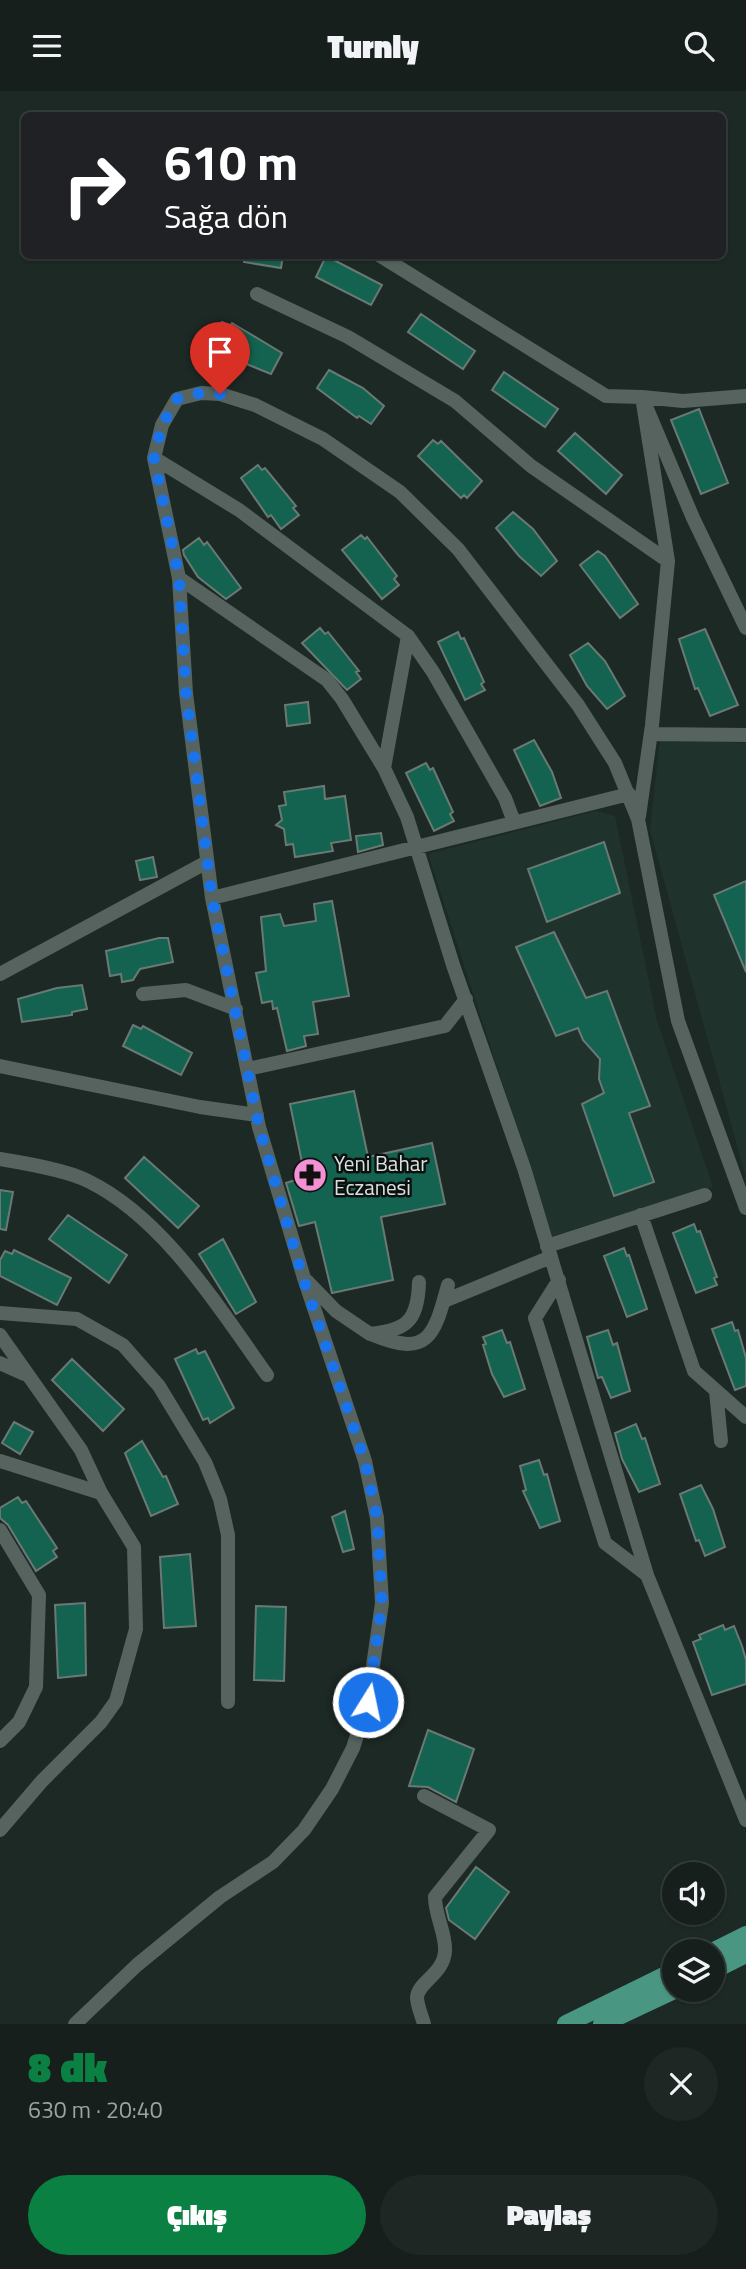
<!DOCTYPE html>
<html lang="tr">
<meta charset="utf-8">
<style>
:root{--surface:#161f1c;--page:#1f2725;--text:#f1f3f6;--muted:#9ea2a3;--line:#353d3b;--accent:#0b8043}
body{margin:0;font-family:"Titillium Web",sans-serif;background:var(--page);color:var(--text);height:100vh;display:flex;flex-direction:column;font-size:26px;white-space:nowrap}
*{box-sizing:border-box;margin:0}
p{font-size:23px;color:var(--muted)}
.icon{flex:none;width:38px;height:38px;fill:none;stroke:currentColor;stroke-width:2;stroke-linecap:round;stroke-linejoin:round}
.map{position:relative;height:1933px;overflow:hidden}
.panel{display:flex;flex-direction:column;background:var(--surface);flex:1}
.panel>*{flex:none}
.banner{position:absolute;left:21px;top:21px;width:705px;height:147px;border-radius:10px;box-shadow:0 2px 5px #0004,0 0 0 2px var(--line);background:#202124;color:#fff;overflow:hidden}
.fabs{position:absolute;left:662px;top:1771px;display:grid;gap:14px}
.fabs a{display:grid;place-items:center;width:63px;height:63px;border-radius:50%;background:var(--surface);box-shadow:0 2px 5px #0004,0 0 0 2px var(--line);font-size:35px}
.pin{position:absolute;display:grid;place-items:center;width:60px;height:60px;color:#fff;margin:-72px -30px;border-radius:50% 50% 50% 0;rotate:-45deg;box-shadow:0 0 7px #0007}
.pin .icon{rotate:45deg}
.me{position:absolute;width:77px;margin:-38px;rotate:10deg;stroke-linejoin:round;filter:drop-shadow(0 0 5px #0008)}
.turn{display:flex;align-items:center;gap:24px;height:147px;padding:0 28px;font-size:32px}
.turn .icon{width:91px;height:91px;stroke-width:2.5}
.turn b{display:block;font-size:49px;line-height:60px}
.round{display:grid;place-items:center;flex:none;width:74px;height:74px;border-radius:37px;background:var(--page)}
.head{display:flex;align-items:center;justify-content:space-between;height:119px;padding:0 28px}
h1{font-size:42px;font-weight:800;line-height:52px;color:var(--accent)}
.primary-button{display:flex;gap:14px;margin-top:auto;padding:14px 28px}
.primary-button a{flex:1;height:80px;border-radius:42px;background:var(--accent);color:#fff;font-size:28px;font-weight:800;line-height:80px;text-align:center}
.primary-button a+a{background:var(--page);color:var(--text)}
header{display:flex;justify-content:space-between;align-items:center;height:91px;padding:0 28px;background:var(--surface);font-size:32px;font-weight:800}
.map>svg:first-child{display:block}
.built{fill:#1f332c}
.building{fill:#136350;stroke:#6b7974;stroke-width:2}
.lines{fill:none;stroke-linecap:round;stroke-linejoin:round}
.minor{stroke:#56635f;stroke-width:14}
.major{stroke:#499782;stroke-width:18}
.route{stroke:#1a73e8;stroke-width:12;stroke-dasharray:0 21.6}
.labels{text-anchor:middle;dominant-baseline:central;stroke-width:5;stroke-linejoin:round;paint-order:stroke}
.poi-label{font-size:21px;fill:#dae2df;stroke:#0b100e;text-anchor:start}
</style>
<header><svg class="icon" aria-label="menu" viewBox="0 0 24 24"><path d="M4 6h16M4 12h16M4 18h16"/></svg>Turnly<svg class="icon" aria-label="search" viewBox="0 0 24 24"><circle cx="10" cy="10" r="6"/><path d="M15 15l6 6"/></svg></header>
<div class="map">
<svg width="746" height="1933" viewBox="0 0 746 1933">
<rect width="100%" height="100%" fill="#1d2925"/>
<path class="built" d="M660,648L746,652V1087L650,739Z
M596,720L615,725L657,930L713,1096L552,1145L428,763Z"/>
<path class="building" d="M245,164H283L281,177L244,171Z
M326,165L382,194L371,214L316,186Z
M421,223L475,260L463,278L408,241Z
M222,231L230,235L232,232L282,262L271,283L239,270L211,251Z
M329,279L363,297L384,315L371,333L359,325L357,327L317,297Z
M504,281L558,318L545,336L492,299Z
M699,318L728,392L701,403L671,329Z
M575,342L622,384L606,403L558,360Z
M433,349L438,353L441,350L482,390L467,407L464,404L461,407L418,365Z
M258,374L262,379L265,377L296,415L293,417L299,424L281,438L271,424L268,426L241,387Z
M513,421L533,438L557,470L541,485L519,465L496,437Z
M361,444L365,448L367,446L397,485L394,488L399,494L382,508L342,459Z
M199,447L204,454L207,451L241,497L226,508L198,486L184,464L183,459Z
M598,460L605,465L638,513L620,527L580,474Z
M320,537L325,543L328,541L359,580L356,581L361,588L347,599L302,552Z
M705,538L738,614L710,625L698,597L695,598L679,548Z
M458,541L461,548L464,547L484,591L481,593L485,599L465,609L438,551Z
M588,552L605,570L625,605L607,618L587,595L570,564Z
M308,611L310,632L287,635L285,614Z
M534,649L552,681L561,707L540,715L514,659Z
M426,672L430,679L433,677L453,721L450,723L454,730L434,740L406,682Z
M324,695L325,708L345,705L351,749L331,752L333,760L295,766L293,753L286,754L284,738L276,734L282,729L279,715L286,714L284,701Z
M381,742L383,754L358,761L356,745Z
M604,751L620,802L547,831L528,778Z
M153,766L157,786L140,789L136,770Z
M746,790V881L714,804Z
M332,810L349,905L313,911L318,943L304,945L306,955L287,960L277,917L273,918L272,910L262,912L256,882L266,880L261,826L280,823L284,835L316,830L314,813Z
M554,841L586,907L607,900L650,1015L629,1022L654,1091L614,1105L582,1013L604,1002L599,988L600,968L583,949L578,937L556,945L516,856Z
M159,847H168L173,871L140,878L133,889L122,891L121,883L110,885L106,860Z
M82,894L87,918L72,921V924L22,931L18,908L57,897Z
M133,934L141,938L143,935L192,962L181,984L123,955Z
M354,1000L368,1066L432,1052L445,1113L381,1126L393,1189L332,1202L315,1131L299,1135L286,1092L305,1086L290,1013Z
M144,1066L199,1115L178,1137L125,1087Z
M0,1099L13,1101L6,1139L0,1138Z
M68,1124L127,1164L109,1192L49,1148Z
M694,1133L697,1141L700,1140L717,1186L714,1187L717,1194L696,1202L673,1142Z
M223,1148L256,1211L236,1223L199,1163Z
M624,1157L627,1165L629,1164L647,1218L627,1226L604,1165Z
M14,1159L71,1187L57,1214L0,1185V1169L5,1160L12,1163Z
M732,1231L735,1240L738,1239L746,1267V1295L735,1299L712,1238Z
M502,1239L507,1252L510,1251L525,1298L504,1306L492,1283L483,1254L486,1253L483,1246Z
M608,1239L613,1254L617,1252L630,1300L611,1307L602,1286L598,1287L587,1246Z
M196,1258L198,1263L205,1260L234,1317L210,1332L208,1327L203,1329L175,1268Z
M72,1268L124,1318L103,1340L52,1289Z
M14,1331L33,1341L20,1363L2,1352Z
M636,1333L642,1348L645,1347L660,1393L639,1401L622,1368L615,1342Z
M142,1350L163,1386L166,1385L178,1413L151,1425L125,1362Z
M539,1369L544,1384L547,1383L560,1430L540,1437L523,1400L526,1399L520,1375Z
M701,1394L713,1418L725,1456L705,1465L699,1449L696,1450L680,1403Z
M18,1406L22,1412L26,1410L57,1457L53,1460L57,1466L36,1480L8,1434L0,1427V1417Z
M345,1420L354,1458L343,1461L332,1426Z
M190,1463L196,1535L164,1537L160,1466Z
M85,1512L86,1584L58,1587L55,1514Z
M256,1515L286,1516L284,1590L254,1589Z
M723,1534L725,1539L734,1535L742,1555L746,1569V1593L712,1604L693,1551L701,1548L699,1544Z
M428,1639L474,1658L456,1711L428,1696L409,1695Z
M476,1776L509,1801L475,1848L449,1829L446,1817Z"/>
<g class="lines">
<path class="minor" d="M379,164L606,305L642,306L693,427L746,537
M257,203L348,246L455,310L531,375L668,470
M154,367L239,419L408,545L433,581L505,707L514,731
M179,487L327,589L342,608L384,677L407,726L453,874L524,1077L647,1484L746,1729
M651,643L746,644
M384,677L408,545
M639,725L652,634L668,470L642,306L683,310L746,305
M212,807L629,703
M0,883L207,771
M143,903L186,899L236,918
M0,975L200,1016L257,1024
M248,978L445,935L466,908
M0,1068C24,1072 67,1079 88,1090C164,1127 219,1217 267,1284
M641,1124L694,1280L746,1326
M547,1155L705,1104
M559,1189L535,1227L605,1452L647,1484
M307,1190L336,1220L370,1243C407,1239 418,1230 419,1191
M444,1210L551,1166
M0,1222L77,1228L123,1254L159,1295L205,1371L220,1408L228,1444V1611
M371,1243C428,1267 434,1246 448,1194
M0,1244L81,1359L101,1402L134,1456L136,1538L116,1610L101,1631L42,1690L0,1739
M0,1272L24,1283
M716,1300L721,1350
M0,1370L101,1402
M0,1439L39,1504L36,1596L19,1631L0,1650
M75,1933L137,1874L220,1806L273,1771L304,1739L332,1698L353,1657L368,1610L382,1512L377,1427L365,1370L304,1187L259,1036L212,807L186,602L179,487L154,367L162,334L177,308L201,302L220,303L255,314L323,348L400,401L458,458L578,614L615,672L638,728L678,930L746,1117
M424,1933C422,1925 417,1915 417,1906C418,1891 444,1883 445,1860C446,1842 435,1825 435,1806L489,1739L424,1705"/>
<path class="major" d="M712,1861L746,1844
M712,1880L746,1863
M566,1933L674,1880
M602,1933L674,1899"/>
</g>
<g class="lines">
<path class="route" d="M220,303L201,302L177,308L162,334L154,367L179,487L186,602L212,807L259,1036L303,1187L365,1370L377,1427L382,1512L368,1611"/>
</g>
<defs>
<g id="pharmacy-disc" transform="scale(1.75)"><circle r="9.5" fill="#f491d4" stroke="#0b100e"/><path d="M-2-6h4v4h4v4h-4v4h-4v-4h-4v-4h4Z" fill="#111"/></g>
</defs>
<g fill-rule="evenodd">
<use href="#pharmacy-disc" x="310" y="1084"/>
</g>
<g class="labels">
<g class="poi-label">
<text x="334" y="1072">Yeni Bahar<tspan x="334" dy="24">Eczanesi</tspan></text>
</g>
</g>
</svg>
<div class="fabs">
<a><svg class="icon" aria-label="sound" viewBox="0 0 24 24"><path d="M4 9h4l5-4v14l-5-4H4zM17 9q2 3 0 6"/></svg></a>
<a><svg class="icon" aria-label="layers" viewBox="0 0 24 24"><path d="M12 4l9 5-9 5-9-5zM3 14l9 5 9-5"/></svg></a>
</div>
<div class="pin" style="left:220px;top:303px;background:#d93025"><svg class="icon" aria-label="arrive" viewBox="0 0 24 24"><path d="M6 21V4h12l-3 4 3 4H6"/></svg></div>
<svg class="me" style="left:368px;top:1611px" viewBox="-20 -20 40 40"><circle r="17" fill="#1a73e8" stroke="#fff" stroke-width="3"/><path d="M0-11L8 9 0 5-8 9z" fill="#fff"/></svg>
<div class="banner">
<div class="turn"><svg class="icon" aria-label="right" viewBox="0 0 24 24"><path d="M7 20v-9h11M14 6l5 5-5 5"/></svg><div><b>610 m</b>Sağa dön</div></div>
</div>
</div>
<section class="panel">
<div class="head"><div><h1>8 dk</h1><p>630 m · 20:40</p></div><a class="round"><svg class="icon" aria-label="close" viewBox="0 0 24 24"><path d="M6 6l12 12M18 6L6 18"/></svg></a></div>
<div class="primary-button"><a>Çıkış</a><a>Paylaş</a></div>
</section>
